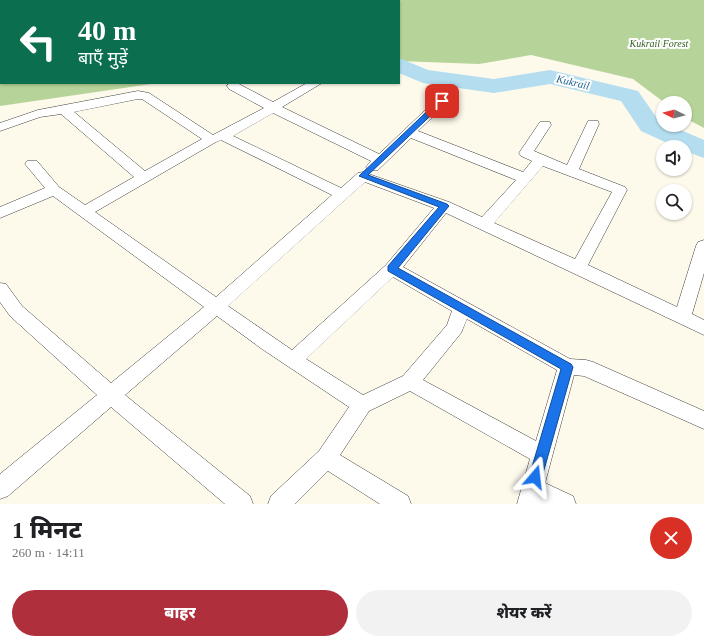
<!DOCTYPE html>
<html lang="hi">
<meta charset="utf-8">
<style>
:root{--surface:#fff;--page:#f2f2f2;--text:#202124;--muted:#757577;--accent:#af303c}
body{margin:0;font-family:"Times New Roman","Noto Sans Devanagari",serif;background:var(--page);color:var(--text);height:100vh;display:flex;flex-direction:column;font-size:15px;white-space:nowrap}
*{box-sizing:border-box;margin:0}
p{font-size:13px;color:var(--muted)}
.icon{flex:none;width:22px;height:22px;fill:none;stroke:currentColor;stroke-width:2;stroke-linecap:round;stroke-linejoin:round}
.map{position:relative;height:504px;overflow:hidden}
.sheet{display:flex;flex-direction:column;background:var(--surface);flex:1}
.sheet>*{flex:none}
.hud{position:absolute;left:0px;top:0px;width:400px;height:84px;box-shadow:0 1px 3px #0004;background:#0b6e4f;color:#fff;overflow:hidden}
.needle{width:26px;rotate:276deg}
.fabs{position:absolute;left:656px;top:96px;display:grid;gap:8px}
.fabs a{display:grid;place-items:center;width:36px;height:36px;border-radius:50%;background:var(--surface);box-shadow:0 1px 3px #0004;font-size:20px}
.pin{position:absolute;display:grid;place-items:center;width:34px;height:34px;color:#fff;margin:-17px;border-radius:8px;box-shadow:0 2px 6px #0006}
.me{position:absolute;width:44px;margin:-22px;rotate:17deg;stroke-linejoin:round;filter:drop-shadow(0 0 3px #0008)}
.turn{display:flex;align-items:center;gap:14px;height:84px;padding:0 12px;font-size:18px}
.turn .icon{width:52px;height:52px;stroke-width:2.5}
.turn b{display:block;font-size:28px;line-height:34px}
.round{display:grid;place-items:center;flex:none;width:42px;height:42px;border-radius:21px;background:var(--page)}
.headline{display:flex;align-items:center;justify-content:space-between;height:68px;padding:0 12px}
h1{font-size:24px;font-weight:800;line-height:30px}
.primary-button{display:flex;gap:8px;margin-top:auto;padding:8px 12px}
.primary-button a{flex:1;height:46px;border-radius:24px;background:var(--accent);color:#fff;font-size:16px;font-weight:800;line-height:46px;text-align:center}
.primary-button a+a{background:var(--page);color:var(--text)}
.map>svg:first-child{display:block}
.forest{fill:#b6d499}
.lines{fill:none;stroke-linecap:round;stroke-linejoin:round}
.river{fill:#b4ddf0;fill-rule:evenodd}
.minor-casing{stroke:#3e3e3e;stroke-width:1}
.minor{fill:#fff;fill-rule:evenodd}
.route{fill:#1a73e8;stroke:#114b97}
.labels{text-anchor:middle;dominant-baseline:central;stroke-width:4;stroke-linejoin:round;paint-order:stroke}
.far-park-label{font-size:10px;font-style:italic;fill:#315d22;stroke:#fff}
.far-water-label{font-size:11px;font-style:italic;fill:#206592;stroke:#fff}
</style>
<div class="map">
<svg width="704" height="504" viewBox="0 0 704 504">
<rect width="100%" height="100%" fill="#fdf9eb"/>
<path class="forest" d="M0,0H704V128L685,118V103H665L633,79L531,55L479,64L399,61V1H1V83H158L0,106Z"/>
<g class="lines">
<path class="river" d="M3,0H31L32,1H4Z
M120,0H142L119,1Z
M255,0H276L277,1H256Z
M399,58L428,70L494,79L550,70L638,91L659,121L663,122V125H669L704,140V158L685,151V147H676L641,131L621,101L550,84L494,93L423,83L399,73Z"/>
<g class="minor-casing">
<path id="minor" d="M229,83H237L273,102L307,83H322L282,107L379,154L438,98H446L448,101L446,104L418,131L523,172L532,161L521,156L519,153L540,122H550L551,125L534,151L567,165L588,121H598L599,124L579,169L625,187L627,190L588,265L677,307L696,246L698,242L704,240V273L692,314L704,320V335L446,213L403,267L570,359L586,360L593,362L704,411V429L584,376L574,375L545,483L573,496L576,504H517L530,459L410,391L369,411L340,455L408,496L411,504H380L328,471L295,504H268L271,496L319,451L349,407L262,349L217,316L125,395L250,496L253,504H225L111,407L8,496L0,499V474L97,395L10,316L0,302V283L6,284L22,306L111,383L204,307L53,196L0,218V207L45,188L25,164L27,161H37L59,187L85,205L134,177L61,114L40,117L0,131V123L38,110L138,91L149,93L213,135L264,108L229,89L227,86ZM138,99H142L202,139L145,171L74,112ZM273,113L371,161L366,167L368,170H378L411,138L516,180L482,217L449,202L363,172L358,173L341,188L233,136ZM221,140L332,195L216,297L95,212L216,142ZM543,166L612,192L575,259L494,223ZM365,182L434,208L386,265L292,350L228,306ZM393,277L452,311L447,325L403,376L363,395L306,359ZM467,319L557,370L536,441L423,380L461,333Z"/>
</g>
<use href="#minor" class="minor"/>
</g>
<path class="route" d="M440,99L446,101L368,175L447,204L449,206L398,268L571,364L573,367L542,477L540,481L535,483L531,481L529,477L561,369L388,271V266L439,207L359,176Z"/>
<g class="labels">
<g class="far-park-label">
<text x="659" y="43">Kukrail Forest</text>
</g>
<g class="far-water-label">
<text transform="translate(573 82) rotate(13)">Kukrail</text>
</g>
</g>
</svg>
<div class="fabs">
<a><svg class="needle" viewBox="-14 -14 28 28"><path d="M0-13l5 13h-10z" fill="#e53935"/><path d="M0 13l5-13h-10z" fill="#757577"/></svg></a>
<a><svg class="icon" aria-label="sound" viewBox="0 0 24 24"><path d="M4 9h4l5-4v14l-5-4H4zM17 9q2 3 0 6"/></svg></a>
<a><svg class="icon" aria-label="search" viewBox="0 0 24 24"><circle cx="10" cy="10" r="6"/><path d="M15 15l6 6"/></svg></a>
</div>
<div class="pin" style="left:442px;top:101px;background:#d93025"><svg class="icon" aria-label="arrive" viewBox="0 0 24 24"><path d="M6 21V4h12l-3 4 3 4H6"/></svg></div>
<svg class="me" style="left:535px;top:477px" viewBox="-20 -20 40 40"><path d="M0-17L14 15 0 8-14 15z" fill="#1a73e8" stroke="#fff" stroke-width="4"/></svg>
<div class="hud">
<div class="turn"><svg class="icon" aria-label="left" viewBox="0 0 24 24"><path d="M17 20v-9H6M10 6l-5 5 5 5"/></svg><div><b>40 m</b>बाएँ मुड़ें</div></div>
</div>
</div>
<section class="sheet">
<div class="headline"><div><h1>1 मिनट</h1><p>260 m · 14:11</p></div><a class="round" style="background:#d93025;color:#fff"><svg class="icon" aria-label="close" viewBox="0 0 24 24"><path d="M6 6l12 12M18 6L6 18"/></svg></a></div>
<div class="primary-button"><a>बाहर</a><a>शेयर करें</a></div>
</section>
